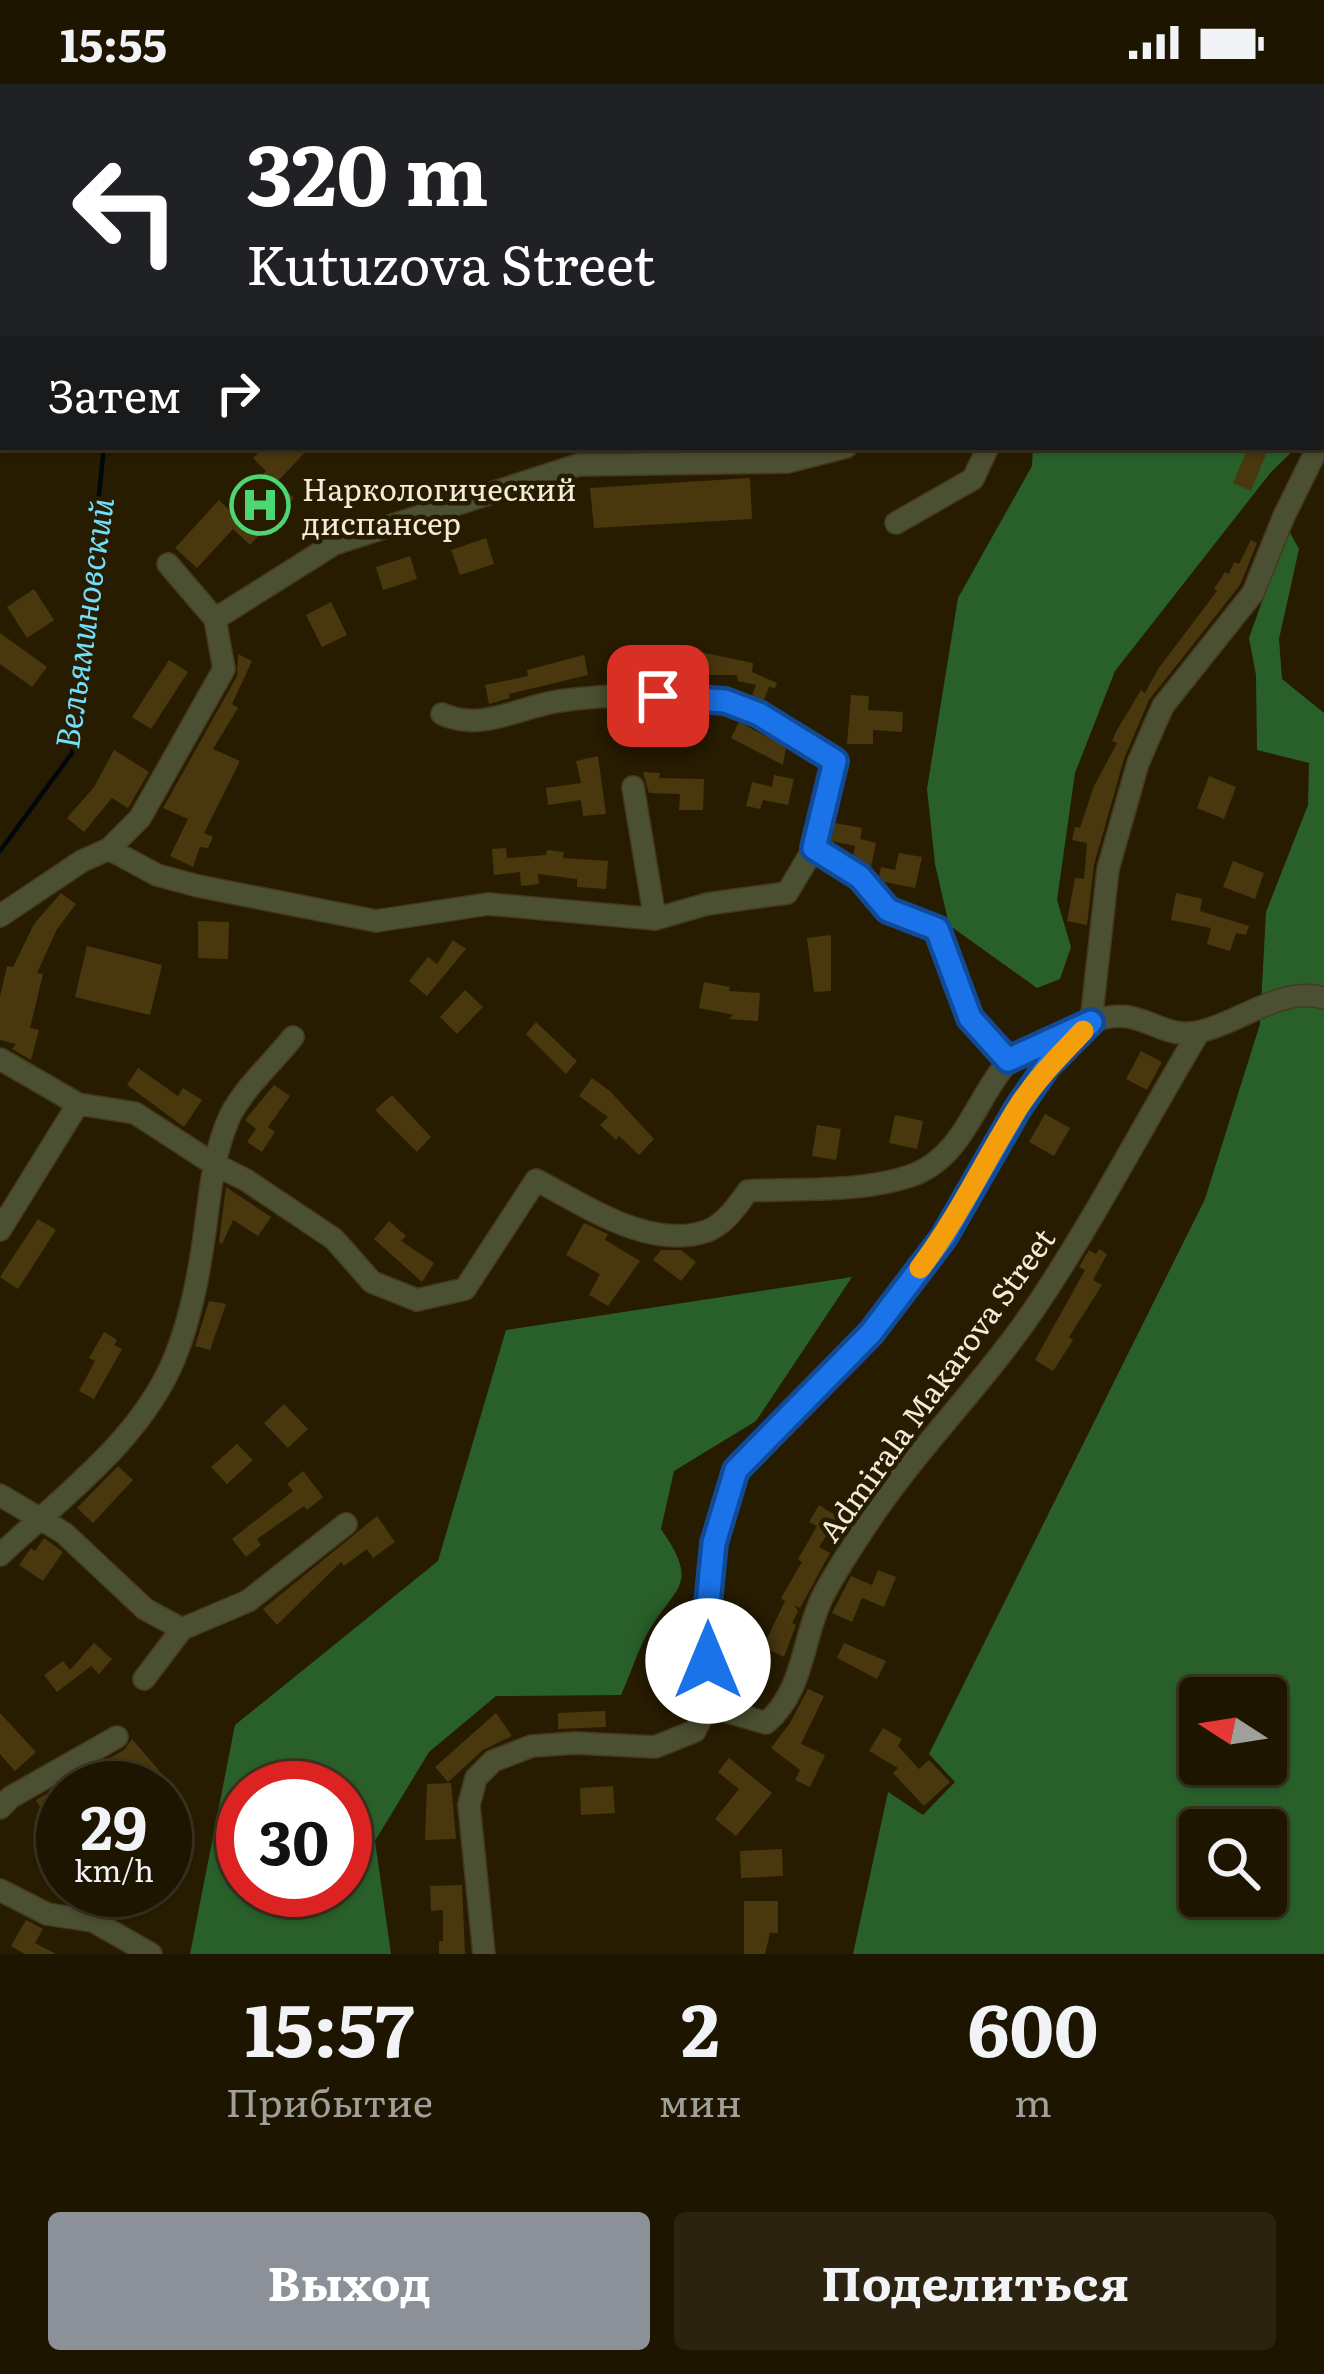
<!DOCTYPE html>
<html lang="ru">
<meta charset="utf-8">
<style>
:root{--surface:#1e1500;--page:#2b220f;--text:#f1f3f6;--muted:#a19f99;--line:#3c3422;--accent:#8c9099}
body{margin:0;font-family:Literata,serif;background:var(--page);color:var(--text);height:100vh;display:flex;flex-direction:column;font-size:45px;white-space:nowrap}
*{box-sizing:border-box;margin:0}
p{font-size:39px;color:var(--muted)}
.icon{flex:none;width:66px;height:66px;fill:none;stroke:currentColor;stroke-width:2;stroke-linecap:round;stroke-linejoin:round}
.map{position:relative;height:1870px;overflow:hidden}
.panel{display:flex;flex-direction:column;background:var(--surface);flex:1}
.panel>*{flex:none}
.top-card{position:absolute;left:0px;top:0px;width:1326px;height:366px;box-shadow:0 3px 9px #0004,0 0 0 3px var(--line);background:#202124;color:#fff;overflow:hidden}
.needle{width:78px;rotate:282deg}
.buttons{position:absolute;left:1179px;top:1593px;display:grid;gap:24px}
.buttons a{display:grid;place-items:center;width:108px;height:108px;border-radius:12px;background:var(--surface);box-shadow:0 3px 9px #0004,0 0 0 3px var(--line);font-size:60px}
.speed{position:absolute;left:36px;top:1677px;display:flex;gap:24px;font-size:60px;font-weight:700;text-align:center}
.speed>*{display:grid;place-content:center;width:156px;height:156px;border-radius:50%;background:var(--surface);box-shadow:0 3px 9px #0004,0 0 0 3px var(--line);line-height:1}
.speed small{font-size:30px;font-weight:400}
.speed .limit{border:18px solid #d22;background:#fff;color:#111}
.pin{position:absolute;display:grid;place-items:center;width:102px;height:102px;color:#fff;margin:-51px;border-radius:24px;box-shadow:0 6px 18px #0006}
.me{position:absolute;width:132px;margin:-66px;rotate:0deg;stroke-linejoin:round;filter:drop-shadow(0 0 9px #0008)}
.turn{display:flex;align-items:center;gap:42px;height:252px;padding:0 48px;font-size:54px}
.turn .icon{width:156px;height:156px;stroke-width:2.5}
.turn b{display:block;font-size:84px;line-height:102px}
.then{display:flex;align-items:center;height:114px;padding:0 48px;background:#0003;gap:24px;font-size:45px}
.eta{display:flex;justify-content:space-evenly;align-items:center;height:204px;text-align:center}
.eta b{font-size:72px;font-weight:700;line-height:84px}
.cta{display:flex;gap:24px;margin-top:auto;padding:24px 48px}
.cta a{flex:1;height:138px;border-radius:12px;background:var(--accent);color:#fff;font-size:48px;font-weight:700;line-height:138px;text-align:center}
.cta a+a{background:var(--page);color:var(--text)}
.status{display:flex;justify-content:space-between;align-items:center;height:84px;padding:0 60px;background:var(--surface);direction:ltr}
.status svg{height:33px;fill:currentColor}
.map>svg:first-child{display:block}
.forest{fill:#29602a;fill-rule:evenodd}
.lines{fill:none;stroke-linecap:round;stroke-linejoin:round}
.stream{stroke:#00080b;stroke-width:4.5}
.building{fill:#49380e}
.minor-casing{stroke:#45391f;stroke-width:24}
.highway-casing{stroke:#45391f;stroke-width:36}
.minor{stroke:#4c5032;stroke-width:21}
.highway{stroke:#8d9546;stroke-width:33}
.route-casing{stroke:#114b97;stroke-width:30}
.route{stroke:#1a73e8;stroke-width:21}
.slow{stroke:#f59e0b;stroke-width:21}
.labels{text-anchor:middle;dominant-baseline:central;stroke-width:9;stroke-linejoin:round;paint-order:stroke}
.poi-label{font-size:30px;fill:#f4ecda;stroke:#281c00;text-anchor:start}
.street-label{font-size:30px;fill:#f4ecda;stroke:#281c00}
.water-label{font-size:33px;font-style:italic;fill:#71def9;stroke:#281c00}
</style>
<div class="status"><b>15:55</b><svg viewBox="0 0 49 12"><path d="M0 12V9h3v3zM5 12V6h3v6zM10 12V3h3v9zM15 12V0h3v12zM26 1h20v11H26zM47 4h2v5h-2z"/></svg></div>
<div class="map">
<svg width="1324" height="1870" viewBox="0 0 1324 1870">
<rect width="100%" height="100%" fill="#281c00"/>
<path class="forest" d="M1033,363H1297L1271,388L1115,587L1075,689L1057,816L1071,863L1060,895L1037,904L949,841L935,780L927,705L958,514L1032,382Z
M1288,445L1299,465L1279,555L1282,595L1324,629V1870H853L888,1708L923,1731L955,1698L929,1670L1205,1115L1260,940L1266,828L1308,721L1309,679L1257,666L1256,591L1249,554ZM1200,1614H1266V1680H1200ZM1200,1746H1266V1812H1200Z
M852,1193L756,1337L674,1387L661,1445C701,1503 675,1501 647,1550C637,1569 630,1591 621,1611L496,1612L429,1668L375,1757L391,1870H190L235,1641L438,1477L506,1246ZM345,1704V1806H243V1704Z"/>
<g class="lines">
<path class="stream" d="M115,0L116,3
M0,767L72,669L104,363"/>
</g>
<path class="building" d="M264,363H310L277,398L294,414L250,461L233,445L197,484L175,464L219,416L229,426L266,387L253,374Z
M1248,363H1269L1251,407L1233,399Z
M750,394L752,435L594,444L590,404Z
M486,454L494,480L460,491L451,466Z
M1251,456L1257,459L1240,501L1149,616L1124,675L1094,781L1087,841L1067,837L1075,794L1084,795L1087,759L1072,756L1075,743L1080,744L1094,702L1117,659L1112,657L1117,646L1141,606L1145,609L1158,585L1217,507L1214,505L1225,488L1229,490L1234,478L1239,480Z
M410,472L417,495L383,506L376,483Z
M34,505L54,536L27,554L7,523Z
M331,518L347,551L322,563L306,531Z
M0,549L47,583L32,603L0,580Z
M681,564L753,579L752,588L777,599L775,604L769,603L764,616L752,611L756,601L738,597L737,591H705L699,585L686,583L684,586L620,592V575H661L660,566Z
M238,570L252,577L232,620L238,624L213,665L240,677L204,749L213,753L208,764L200,763L193,783L170,772L188,735L163,724L237,592Z
M584,571L588,591L509,610L510,614L489,620L485,601L528,592L527,586Z
M169,576L188,588L151,645L132,633Z
M851,611L869,612L868,626L903,628L902,648L873,646V660H847Z
M739,638L786,663L783,681L731,654Z
M114,666L149,688L128,724L112,714L84,748L67,734L94,703Z
M598,672L606,730L583,732L581,716L548,721L546,704L581,699L576,677Z
M643,688L660,689L659,694L704,695L703,726H679L680,710L649,709Z
M774,691L794,695L788,721L763,716L760,725L746,722L752,698L772,703Z
M1209,692L1236,703L1224,735L1197,724Z
M835,739L862,744L860,755L876,759L871,783L853,771L855,762L831,757Z
M506,764L507,774L546,771L547,766L564,768L563,774L608,777L606,805L577,803V795L538,790L539,800L521,802L520,788L494,791L492,765Z
M899,769L922,773L915,804L884,798L879,792L881,783L895,786Z
M1233,777L1264,789L1255,815L1223,803Z
M61,809L76,820L57,845L37,889L43,890L30,944L39,946L31,976L12,965L16,960L0,956V912L7,882L13,883L34,840Z
M1176,809L1202,815L1200,827L1249,842L1246,851L1236,849L1230,867L1207,860L1211,844L1171,836Z
M198,837L229,838L228,875L198,874Z
M831,851V907L814,908L807,854Z
M453,856L466,865L427,912L409,897L428,873L437,880Z
M87,862L162,881L150,931L75,913Z
M704,898L730,903L729,907L760,909L758,937L728,935L734,931L699,924Z
M465,906L483,923L457,950L440,933Z
M536,938L577,977L566,990L526,950Z
M1141,967L1162,978L1147,1006L1126,995Z
M138,984L178,1012L183,1004L202,1016L184,1043L127,1001Z
M592,994L610,1007L654,1055L639,1071L619,1052L616,1056L600,1041L608,1033L579,1012Z
M274,1001L290,1012L268,1043L275,1048L262,1068L247,1058L256,1045L245,1036Z
M392,1011L431,1053L417,1068L375,1026Z
M1045,1030L1070,1044L1054,1072L1029,1058Z
M895,1031L923,1037L917,1065L889,1059Z
M817,1041L841,1045L836,1076L812,1072Z
M226,1103L271,1133L258,1152L233,1136L222,1160L219,1158Z
M38,1135L56,1146L18,1205L0,1193Z
M389,1137L406,1152L401,1157L434,1179L422,1198L374,1155Z
M584,1139L608,1150L605,1156L640,1177L608,1222L589,1211L600,1190L566,1171Z
M1099,1165L1107,1170L1093,1196L1102,1201L1069,1253L1073,1256L1053,1287L1035,1276L1085,1186L1079,1183L1089,1166L1096,1170Z
M661,1166H681L696,1178L681,1197L653,1176Z
M209,1217L226,1220L210,1266L195,1262Z
M104,1248L117,1256L114,1261L122,1265L94,1315L79,1307L95,1277L89,1274Z
M284,1320L308,1345L288,1364L264,1339Z
M237,1360L253,1376L227,1400L211,1383Z
M118,1382L133,1396L93,1439L77,1424Z
M303,1387L323,1413L307,1426L304,1422L257,1455L261,1461L246,1473L232,1455L293,1407L287,1400Z
M819,1421L838,1433L819,1463L830,1469L800,1524L794,1521L798,1527L792,1539L796,1541L784,1573L763,1563L785,1517L781,1514L802,1478L798,1475L817,1442L809,1438Z
M377,1432L395,1458L373,1474L367,1465L344,1482L341,1478L277,1541L263,1525Z
M44,1454L63,1468L43,1497L19,1481L31,1464L35,1467Z
M878,1486L896,1493L884,1523L862,1514L852,1538L832,1529L851,1492L872,1501Z
M94,1559L112,1575L99,1590L91,1582L57,1608L44,1591L63,1577L70,1586Z
M844,1559L886,1577L877,1595L837,1574Z
M808,1605L824,1612L801,1660L825,1671L810,1703L795,1696L800,1686L771,1664L790,1639Z
M605,1627L606,1643L558,1645V1629Z
M0,1629L36,1668L15,1687L0,1670Z
M496,1629L512,1652L483,1666L448,1698L435,1683Z
M883,1644L902,1655L898,1662L919,1685L929,1676L950,1698L924,1722L893,1689L898,1684L869,1667Z
M132,1655L168,1697L158,1704H128L121,1693L115,1697L112,1693L94,1704H63V1724L47,1734L36,1716L124,1666Z
M729,1674L772,1709L736,1752L715,1735L739,1705L718,1688Z
M451,1699L456,1755L425,1756L427,1700Z
M613,1702L615,1729L581,1731L580,1704Z
M782,1765L783,1792L741,1794L740,1767Z
M462,1801L465,1870H439V1857H443V1826L431,1827L430,1802Z
M744,1817H778V1849H770L765,1870H744Z
M26,1836L43,1845L35,1859L56,1870H25L11,1862Z"/>
<g class="lines">
<g class="minor-casing">
<path id="minor" d="M1302,0L1304,3
M238,3L239,0
M524,3L529,0
M1323,43L1324,45
M0,324L3,319
M896,439L973,395L988,363
M215,535L334,460L578,381L787,378L846,363
M633,703L655,835
M814,764L860,793L888,826L936,845L970,934L1008,976
M109,765L157,791L198,802L376,837L488,820L655,835L707,820L787,809L814,764L835,677C801,656 767,629 728,618C687,607 602,611 559,617C518,623 483,648 442,630
M0,832L82,777L109,765L140,734L224,585L215,535L168,480
M1091,938L1108,785L1138,679L1163,622L1253,509L1284,432L1318,363
M0,975L78,1020L135,1029L212,1079L246,1096L334,1155L372,1198L417,1216L465,1205L536,1096C585,1121 649,1167 707,1147C725,1140 737,1122 748,1107C801,1104 862,1109 913,1091C963,1072 975,1017 1006,980C1018,965 1069,947 1088,939C1143,916 1156,959 1202,947C1242,937 1283,902 1324,914
M0,1146L78,1020
M0,1411L64,1449L145,1525L182,1545
M0,1471C63,1412 142,1355 175,1273C192,1231 200,1184 206,1139C211,1101 214,1068 230,1032C244,1004 273,978 293,953
M144,1595L182,1545L248,1517L346,1440
M711,1614L728,1628L766,1639C803,1608 802,1558 821,1516C831,1495 845,1474 858,1454C912,1368 986,1299 1041,1215C1098,1129 1146,1036 1199,948
M0,1724L11,1713L117,1653
M0,1806L47,1830L93,1837L151,1870
M484,1870L469,1721L476,1694L493,1677L532,1662L576,1659L655,1663L695,1647L711,1614L706,1540L714,1459L736,1386L871,1249L944,1153L1018,1024L1047,982L1083,947"/>
</g>
<g class="highway-casing">
<path id="highway" d="M0,94L3,103
M0,214L3,204"/>
</g>
<use href="#minor" class="minor"/>
<use href="#highway" class="highway"/>
</g>
<g class="lines">
<g class="route-casing">
<path id="route" d="M658,612L725,617L759,630L835,677L814,764L860,793L888,826L937,845L970,934L1008,976L1091,938L1047,982L1018,1024L944,1153L871,1249L736,1386L714,1459L706,1540L708,1577"/>
</g>
<use href="#route" class="route"/>
<path class="slow" d="M920,1184C958,1134 984,1078 1017,1025C1036,995 1059,972 1083,947"/>
</g>
<defs>
<g id="hospital-ring" transform="scale(3)"><circle r="9.5" fill="#281c00" stroke="#4ed675" stroke-width="1.5"/><path d="M-5-5h3v3.5h4V-5h3V5h-3V1.5h-4V5h-3Z" fill="#4ed675"/></g>
</defs>
<g fill-rule="evenodd">
<use href="#hospital-ring" x="260" y="421"/>
</g>
<g class="labels">
<g class="poi-label">
<text x="302" y="404">Наркологический<tspan x="302" dy="34">диспансер</tspan></text>
</g>
<g class="street-label">
<text transform="translate(935 1300) rotate(-54)">Admirala Makarova Street</text>
</g>
<g class="water-label">
<text transform="translate(82 539) rotate(-82)">Вельяминовский</text>
</g>
</g>
</svg>
<div class="buttons">
<a><svg class="needle" viewBox="-14 -14 28 28"><path d="M0-13l5 13h-10z" fill="#e53935"/><path d="M0 13l5-13h-10z" fill="#a19f99"/></svg></a>
<a><svg class="icon" aria-label="search" viewBox="0 0 24 24"><circle cx="10" cy="10" r="6"/><path d="M15 15l6 6"/></svg></a>
</div>
<div class="speed"><div>29<small>km/h</small></div><div class="limit">30</div></div>
<div class="pin" style="left:658px;top:612px;background:#d93025"><svg class="icon" aria-label="arrive" viewBox="0 0 24 24"><path d="M6 21V4h12l-3 4 3 4H6"/></svg></div>
<svg class="me" style="left:708px;top:1577px" viewBox="-20 -20 40 40"><circle r="19" fill="#fff"/><path d="M0-13L10 11 0 6-10 11z" fill="#1a73e8"/></svg>
<div class="top-card">
<div class="turn"><svg class="icon" aria-label="left" viewBox="0 0 24 24"><path d="M17 20v-9H6M10 6l-5 5 5 5"/></svg><div><b>320 m</b>Kutuzova Street</div></div>
<div class="then">Затем<svg class="icon" aria-label="right" viewBox="0 0 24 24"><path d="M7 20v-9h11M14 6l5 5-5 5"/></svg></div>
</div>
</div>
<section class="panel">
<div class="eta">
<div><b>15:57</b><p>Прибытие</p></div>
<div><b>2</b><p>мин</p></div>
<div><b>600</b><p>m</p></div>
</div>
<div class="cta"><a>Выход</a><a>Поделиться</a></div>
</section>
